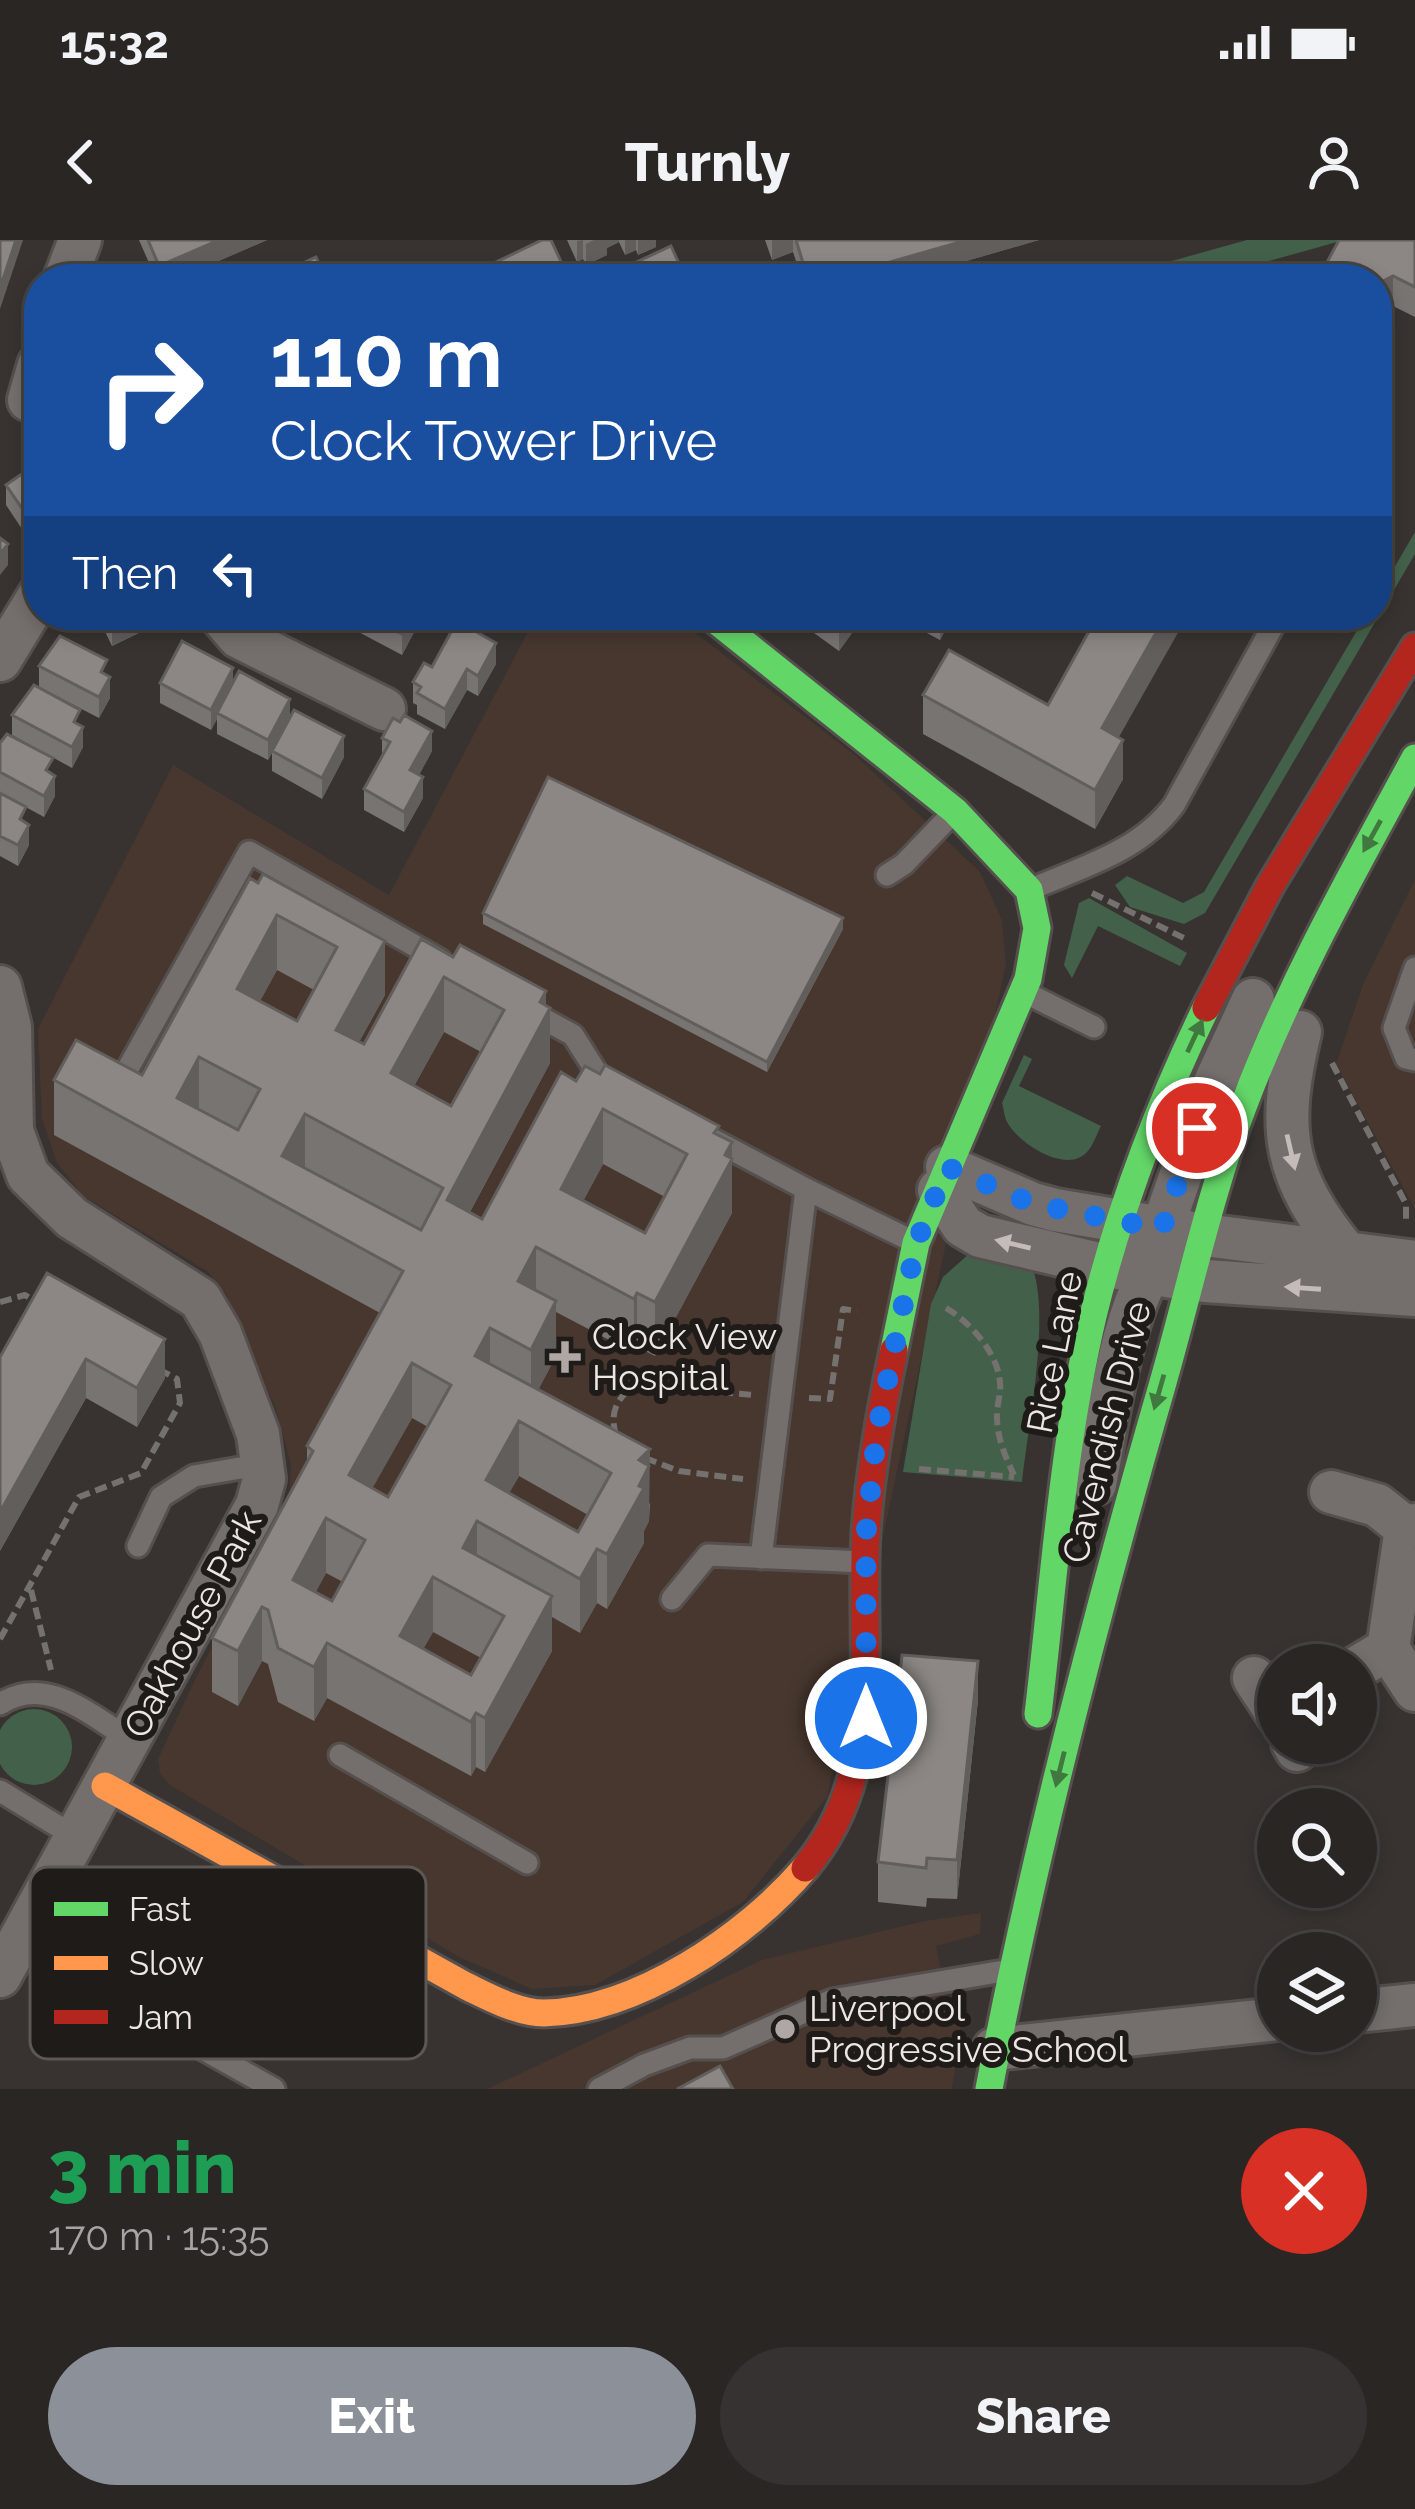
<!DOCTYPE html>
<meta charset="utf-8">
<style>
:root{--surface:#2a2624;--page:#363231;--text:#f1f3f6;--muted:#a5a5a6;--line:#464341;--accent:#8c9099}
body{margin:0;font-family:Raleway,sans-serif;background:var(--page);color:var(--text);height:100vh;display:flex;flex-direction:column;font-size:45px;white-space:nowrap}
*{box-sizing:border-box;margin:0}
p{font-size:39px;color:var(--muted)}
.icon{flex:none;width:66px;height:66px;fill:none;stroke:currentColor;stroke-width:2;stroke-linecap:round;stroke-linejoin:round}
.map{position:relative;height:1849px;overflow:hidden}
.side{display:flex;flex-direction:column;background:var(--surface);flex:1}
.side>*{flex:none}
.hud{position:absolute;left:24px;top:24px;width:1368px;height:366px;border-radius:48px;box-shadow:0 6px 18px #0003,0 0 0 3px var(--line);background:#1a4fa0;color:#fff;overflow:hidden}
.fabs{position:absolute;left:1257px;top:1404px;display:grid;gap:24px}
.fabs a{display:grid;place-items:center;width:120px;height:120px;border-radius:50%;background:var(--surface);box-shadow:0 6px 18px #0003,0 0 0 3px var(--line);font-size:60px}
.pin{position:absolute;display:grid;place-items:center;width:102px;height:102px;color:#fff;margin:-51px;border:6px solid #fff;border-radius:50%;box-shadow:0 3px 12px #0007}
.me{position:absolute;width:132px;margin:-66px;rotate:0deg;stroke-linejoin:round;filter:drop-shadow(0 0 9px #0008)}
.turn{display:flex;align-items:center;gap:42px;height:252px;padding:0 48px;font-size:54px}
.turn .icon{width:156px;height:156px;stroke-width:2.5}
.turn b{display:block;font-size:84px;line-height:102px}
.then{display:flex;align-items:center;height:114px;padding:0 48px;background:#0003;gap:24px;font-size:45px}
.round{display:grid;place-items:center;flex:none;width:126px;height:126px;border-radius:63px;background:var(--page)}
.overview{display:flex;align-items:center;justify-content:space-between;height:204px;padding:0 48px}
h1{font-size:72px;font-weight:800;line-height:90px;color:#1e9e55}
.button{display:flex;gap:24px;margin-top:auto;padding:24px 48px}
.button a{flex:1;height:138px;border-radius:72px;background:var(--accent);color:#fff;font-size:48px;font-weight:800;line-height:138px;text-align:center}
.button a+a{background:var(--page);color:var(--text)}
.status{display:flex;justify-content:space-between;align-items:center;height:84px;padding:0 60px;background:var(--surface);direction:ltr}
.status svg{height:33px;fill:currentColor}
header{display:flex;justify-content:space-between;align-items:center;height:156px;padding:0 48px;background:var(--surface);font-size:54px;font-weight:800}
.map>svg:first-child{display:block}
.built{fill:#47372f}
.green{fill:#43614a}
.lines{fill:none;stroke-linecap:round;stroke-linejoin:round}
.lane-casing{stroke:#55504e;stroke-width:27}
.street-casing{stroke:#55504e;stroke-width:48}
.fast-casing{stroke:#55504e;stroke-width:33}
.slow-casing{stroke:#55504e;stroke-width:33}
.jam-casing{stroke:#55504e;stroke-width:33}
.path{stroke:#74716f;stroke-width:6;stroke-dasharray:12 6;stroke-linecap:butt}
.lane{stroke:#746f6c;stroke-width:21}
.street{stroke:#746f6c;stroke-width:42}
.fast{stroke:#63d668;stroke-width:27}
.slow{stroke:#ff974d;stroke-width:27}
.jam{stroke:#b3261e;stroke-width:27}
.wall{fill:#787472;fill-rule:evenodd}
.shaded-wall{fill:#625e5c}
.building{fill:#8c8784;stroke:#625e5c;stroke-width:3;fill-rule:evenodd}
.oneway{fill:#417840}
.oneway2{fill:#c3bcb9}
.route{stroke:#1a73e8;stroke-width:21;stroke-dasharray:0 37.8}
.poi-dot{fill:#aea7a4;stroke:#1f1b18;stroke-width:4.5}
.labels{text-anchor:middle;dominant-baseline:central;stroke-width:12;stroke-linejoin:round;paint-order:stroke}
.poi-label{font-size:36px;fill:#ede6e3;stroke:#1f1b18;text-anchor:start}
.street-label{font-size:36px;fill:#ede6e3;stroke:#1f1b18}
.key{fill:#1f1b18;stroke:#5d5855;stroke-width:3}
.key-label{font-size:33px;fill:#ede6e3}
</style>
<div class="status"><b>15:32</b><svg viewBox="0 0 49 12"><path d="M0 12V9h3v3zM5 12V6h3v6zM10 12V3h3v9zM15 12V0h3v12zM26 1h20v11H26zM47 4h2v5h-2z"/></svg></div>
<header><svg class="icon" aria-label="back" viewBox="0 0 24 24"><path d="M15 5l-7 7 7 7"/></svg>Turnly<svg class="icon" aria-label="person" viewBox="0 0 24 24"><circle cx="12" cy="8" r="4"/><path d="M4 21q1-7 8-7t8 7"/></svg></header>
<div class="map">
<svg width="1415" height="1849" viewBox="0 0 1415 1849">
<rect width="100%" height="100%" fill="#383330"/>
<path class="built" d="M537,375H672L855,515L980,632L1002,680L1006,724L827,1557L743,1662L595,1745L532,1749L459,1717L170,1545L160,1534L158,1519L192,1446L289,1258L291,1225L276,1169L226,1054L207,1031L83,956L57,923L42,879L38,789L173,525L389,655Z
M1415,639V969L1336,824L1364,742Z
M981,1673L980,1694L936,1706L947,1759L965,1756L952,1849H487L762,1720L924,1681Z"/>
<path class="green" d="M1247,0H1344L1205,39H1107Z
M1415,292V314L1205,673L1184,684L1130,667L1115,645L1127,636L1183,663L1204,652L1366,375H1377V357Z
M1089,658L1187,713L1180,726L1098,686L1072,738L1064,725L1079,663Z
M1024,815L1032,819L1019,846L1101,886C1097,893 1093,906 1087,912C1066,935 1018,903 1007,882C1004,876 1004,869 1002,863Z
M970,1013L1033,1029C1050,1080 1028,1186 1022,1242L903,1232L931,1064L943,1037Z
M-4 1507a38 38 0 1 1 76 0a38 38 0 1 1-76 0Z"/>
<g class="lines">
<g class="lane-casing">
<path id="lane" d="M887,635L904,624L952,574
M1029,650C1082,627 1139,612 1174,565L1279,375
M1415,728L1394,788L1406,818L1415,820
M1028,754L1094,787
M529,771L573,795L602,841L615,848
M117,848L249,612L440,720
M706,896L806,949
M138,1306L161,1257L194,1236L263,1224
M761,1318L806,949L914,1002
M672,1359L708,1315L865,1322
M0,1464C47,1434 89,1475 130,1499
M340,1515L527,1623
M0,1551L74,1596
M18,1705L274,1849
M599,1849L644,1825L690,1808H723L832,1760L1004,1731"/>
</g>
<g class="street-casing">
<path id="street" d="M65,39L80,0
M29,160L39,125
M220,375L239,397L384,469
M0,420L39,356
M0,747L10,787L12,891L28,935L72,978L200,1059L220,1093L258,1194L264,1239L257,1265L0,1736
M1300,792C1276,890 1283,937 1348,1015
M947,927L1033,964L1055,970L1204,995L1415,1022
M939,950L963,986L980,996L1107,1026L1191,1040L1415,1055
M1144,1009L1162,989L1206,862L1253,760
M1095,1244C1107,1185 1123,1054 1164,1013
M1331,1252L1377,1265L1406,1288
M1415,1285L1406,1288L1388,1409L1415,1450
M1356,1428L1388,1409
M1254,1438L1278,1475
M1293,1503L1297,1510
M1356,1771L1415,1765
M994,1809L1278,1779"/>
</g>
<g class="fast-casing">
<path id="fast" d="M709,375L955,571L1029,650L1037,688L1028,739L916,1003L894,1110
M1038,1474C1054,1342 1062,1206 1093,1076C1119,969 1158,867 1206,768
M989,1849C1034,1612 1095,1378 1162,1146C1188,1056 1210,953 1243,867C1289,745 1353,632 1415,518"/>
</g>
<g class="slow-casing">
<path id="slow" d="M105,1546L466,1746C489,1757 518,1773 544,1773C637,1771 747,1696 805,1628"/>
</g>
<g class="jam-casing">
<path id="jam" d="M1206,768L1270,646L1415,407
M805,1628C887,1531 859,1408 866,1292C870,1231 881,1171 894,1110"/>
</g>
<path class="path" d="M1092,653L1188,700
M1332,823L1406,964V984
M0,1062L25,1055L36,1062
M946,1068C971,1083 998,1113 1000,1143C1001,1152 998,1162 997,1171C996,1195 1004,1214 1014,1235
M809,1158L830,1159L843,1069L857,1071
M616,1195C609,1173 617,1156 637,1145L754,1155
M645,1218L679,1231L743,1239
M919,1229L1014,1237
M31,1350L51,1430
M0,1399L79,1257L141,1233L180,1163L177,1139L158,1129"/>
<use href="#lane" class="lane"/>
<use href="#street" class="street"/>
<use href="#fast" class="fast"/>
<use href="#slow" class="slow"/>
<use href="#jam" class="jam"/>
</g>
<path class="wall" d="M139,0H267L177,39H156Z
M567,0H656V7L638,15L636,10L625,15L619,2L607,8V15L586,25L583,19L577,22Z
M765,0H1039L904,39H802L793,12L772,20Z
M1415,0V77L1393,66L1383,71L1377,83V39Z
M39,222V299L32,304L6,265V245Z
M97,375H176L112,406Z
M312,375H349L341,390Z
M351,375H423L402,415L351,388Z
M789,375H865L839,411Z
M893,375H953L940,400Z
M496,424L478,456L467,450L445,489L417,474V465L413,463V442L432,427Z
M39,426L107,435L110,458L99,478L39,447Z
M233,442L290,476L344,517L322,559L272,531V513L268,520L217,494V479L211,490L160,463V443Z
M923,455L1048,465L1119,498L1123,539L1095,589L923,494Z
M12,475L80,485L83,507L72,528L12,495Z
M382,498L432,511L419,535L423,558L404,592L364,570V549L382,515Z
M0,503L53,534L55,556L44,577L0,553Z
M0,553L26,583L29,605L18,626L0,616Z
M263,634L385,755L359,802L364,804L421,699L546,766L550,823L470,972L482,979L576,841L719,895L732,973L655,1116L637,1107L634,1113L556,1072V1116L538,1150L650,1264L649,1281L644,1291V1303L607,1369L597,1363L580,1393L552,1377V1411L485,1532L476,1527L471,1536L327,1458L314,1481L278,1462L268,1424L262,1421L238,1466L212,1452V1398L307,1222V1206L380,1073L54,895V840L142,835ZM277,730L314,750L297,781L260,761ZM444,792L481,812L451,866L414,846ZM603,924L665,957L645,993L583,961ZM412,1178L428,1187L388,1257L372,1248ZM519,1236L588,1275L578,1292L509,1253ZM326,1333L343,1342L332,1361L315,1353ZM433,1392L481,1418L471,1435L423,1409Z
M483,673L843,689L767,832L483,684Z
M165,1099V1138L137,1187L86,1158L0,1311V1117Z
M978,1460L957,1659L927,1658L926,1667L878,1662V1622Z"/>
<path class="shaded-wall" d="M16,0H23L0,69V48Z
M219,0H267L177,39H159V26Z
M583,0V19L577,22V1Z
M594,0H619V2L607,8V15L586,25V4Z
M625,0H636V10L625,15Z
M638,0H656V7L638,15Z
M772,0H793V12L772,20Z
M967,0H1039L904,39H855V32Z
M1393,36V66L1383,71L1377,83V53L1383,41Z
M39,279V299L32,304V283Z
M8,304V325L0,335V314Z
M133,375H176L112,406V385Z
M341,375H349L341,390Z
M412,375H423L402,415V394Z
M850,375H865L839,411V391Z
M940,375H953L940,400Z
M1166,375H1188L1102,527V488Z
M496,403V424L478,456V436Z
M233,428V449L217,473V479L211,490V470Z
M467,429V450L445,489V469Z
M110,437V458L99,478V457Z
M290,459V479L268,520V500Z
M83,487V507L72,528V507Z
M432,491V511L410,551V530Z
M344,496V517L322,559V538Z
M1123,500V539L1095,589V550Z
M55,536V556L44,577V556Z
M423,537V558L404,592V572Z
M29,585V605L18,626V605Z
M277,675V730L237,803V749Z
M843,678V689L767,832V822Z
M385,701V755L336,844V790Z
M444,737V792L391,888V833Z
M546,751V776L550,768V823L447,1014V960Z
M199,817V872L177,858Z
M603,869V924L561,1003V949Z
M305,874V928L282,916Z
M732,902V973L655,1116V1062Z
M536,1007V1061L518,1041Z
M637,1053V1107L634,1113V1059Z
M556,1061V1116L531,1164V1110Z
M490,1088V1143L475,1116Z
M165,1099V1138L137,1187V1148Z
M86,1119V1158L0,1311V1272Z
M412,1123V1178L349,1290V1235Z
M519,1181V1236L489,1288L486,1240Z
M650,1209L649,1281L644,1291V1303L607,1369V1314L639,1220Z
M326,1278V1333L293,1395V1340Z
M477,1281V1336L463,1308Z
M597,1309V1363L580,1393V1339Z
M433,1337V1392L403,1445L400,1396Z
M552,1356V1411L485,1532V1478Z
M262,1367V1421L238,1466V1411Z
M327,1403V1458L314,1481V1427Z
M978,1421V1460L957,1659V1620Z
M476,1473V1527L471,1536V1482Z"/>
<path class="building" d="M0,0H16L0,48Z
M148,0H219L159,26Z
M542,0H551L569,39H471L469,35Z
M796,0H967L855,32L857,39H808Z
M1339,0H1415V47L1393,36L1383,41L1377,53V39H1318Z
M671,6L686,39H634L628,26Z
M316,17L326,39H307L301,24Z
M39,222V279L32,283L6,245Z
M0,298L8,304L0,314Z
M107,375H133L112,385Z
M365,375H412L402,394Z
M817,375H850L839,391Z
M1098,375H1166L1102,488L1123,500L1095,550L923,455L949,410L1048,465Z
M457,381L496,403L478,436L467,429L445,469L417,453L421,447L413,442L424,423L432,427Z
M60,396L107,420L101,432L110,437L99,457L39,426Z
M182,401L233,428L211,470L160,443Z
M239,431L290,459L268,500L217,473Z
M34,445L80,470L74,482L83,487L72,507L12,475Z
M294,470L344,496L322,538L272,511Z
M404,475L432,491L410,530L423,537L404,572L364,549L390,502L382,498L393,478L400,482Z
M7,494L53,518L46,530L55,536L44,556L0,532V503Z
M548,537L843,678L767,822L483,673Z
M0,553L26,567L20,579L29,585L18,605L0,596Z
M263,634L385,701L336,790L364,804L421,699L453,717L460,705L546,751L540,762L550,768L447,960L482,979L561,832L576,841L585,826L600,834L605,825L719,886L714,893L732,902L725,915L732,919L655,1062L637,1053L634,1059L536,1007L518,1041L556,1061L531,1110L490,1088L475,1116L650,1209L639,1220L649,1226L639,1246L644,1248L607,1314L597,1309L580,1339L477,1281L463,1308L552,1356L485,1478L476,1473L471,1482L327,1403L314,1427L278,1408L268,1370L262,1367L238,1411L212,1398L313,1211L307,1206L403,1031L54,840L76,800L142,835L250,638L258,643ZM277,675L337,707L297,781L237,749ZM444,737L504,770L451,866L391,833ZM199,817L260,849L238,890L177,858ZM603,869L687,914L645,993L561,949ZM305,874L443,948L421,990L282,916ZM412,1123L451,1145L388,1257L349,1235ZM519,1181L611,1233L578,1292L486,1240ZM326,1278L365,1300L332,1361L293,1340ZM433,1337L504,1376L471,1435L400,1396Z
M47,1033L165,1099L137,1148L86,1119L0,1272V1117Z
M902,1415L978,1421L957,1620L927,1618L926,1628L878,1622Z
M720,1826L733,1849H677Z"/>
<defs><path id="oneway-solid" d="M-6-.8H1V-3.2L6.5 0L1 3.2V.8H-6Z" transform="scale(3)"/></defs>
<g class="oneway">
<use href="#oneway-solid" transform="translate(1372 596) rotate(119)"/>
<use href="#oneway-solid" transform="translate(1195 796) rotate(-65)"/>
<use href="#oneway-solid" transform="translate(1159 1152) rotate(106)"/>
<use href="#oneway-solid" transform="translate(1060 1529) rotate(104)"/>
</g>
<g class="oneway2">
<use href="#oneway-solid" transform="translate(1291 912) rotate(77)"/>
<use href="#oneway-solid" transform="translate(1013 1004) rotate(-167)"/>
<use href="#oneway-solid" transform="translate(1303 1048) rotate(-176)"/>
</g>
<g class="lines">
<path class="route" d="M866,1478V1294L877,1191L916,1004L947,927L1033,964L1162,989L1197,888"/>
</g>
<g class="poi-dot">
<path d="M559 1099h12v12h12v12h-12v12h-12v-12h-12v-12h12z"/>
<circle cx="785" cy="1789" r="12"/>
</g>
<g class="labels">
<g class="poi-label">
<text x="592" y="1096">Clock View<tspan x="592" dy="41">Hospital</tspan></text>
<text x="809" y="1768">Liverpool<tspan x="809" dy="41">Progressive School</tspan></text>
</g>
<g class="street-label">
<text transform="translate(1054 1112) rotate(-79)">Rice Lane</text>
<text transform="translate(1106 1192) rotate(-76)">Cavendish Drive</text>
<text transform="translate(192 1384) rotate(-62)">Oakhouse Park</text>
</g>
</g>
<rect x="30" y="1627" width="396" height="192" rx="18" class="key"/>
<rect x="54" y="1662" width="54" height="14" fill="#63d668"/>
<rect x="54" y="1716" width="54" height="14" fill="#ff974d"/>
<rect x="54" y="1770" width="54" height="14" fill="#b3261e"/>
<g class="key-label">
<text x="129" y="1681">Fast</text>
<text x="129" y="1735">Slow</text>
<text x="129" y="1789">Jam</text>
</g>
</svg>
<div class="fabs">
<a><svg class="icon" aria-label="sound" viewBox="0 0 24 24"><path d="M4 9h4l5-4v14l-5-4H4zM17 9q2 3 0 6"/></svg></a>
<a><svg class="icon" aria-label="search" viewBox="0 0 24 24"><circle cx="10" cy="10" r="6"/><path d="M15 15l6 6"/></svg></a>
<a><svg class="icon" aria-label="layers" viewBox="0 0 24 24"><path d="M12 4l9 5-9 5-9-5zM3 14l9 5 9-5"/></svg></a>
</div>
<div class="pin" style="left:1197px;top:888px;background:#d93025"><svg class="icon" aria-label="arrive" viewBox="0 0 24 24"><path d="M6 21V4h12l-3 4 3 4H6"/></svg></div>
<svg class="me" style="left:866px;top:1478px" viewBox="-20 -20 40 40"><circle r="17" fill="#1a73e8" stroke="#fff" stroke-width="3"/><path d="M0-11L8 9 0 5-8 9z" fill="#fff"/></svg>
<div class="hud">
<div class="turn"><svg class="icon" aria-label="right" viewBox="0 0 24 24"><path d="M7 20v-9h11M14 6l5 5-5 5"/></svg><div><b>110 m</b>Clock Tower Drive</div></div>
<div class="then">Then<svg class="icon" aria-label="left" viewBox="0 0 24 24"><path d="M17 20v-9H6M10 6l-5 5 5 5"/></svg></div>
</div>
</div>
<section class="side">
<div class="overview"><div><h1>3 min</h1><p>170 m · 15:35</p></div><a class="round" style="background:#d93025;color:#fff"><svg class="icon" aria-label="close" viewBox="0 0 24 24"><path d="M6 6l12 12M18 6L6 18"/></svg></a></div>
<div class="button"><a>Exit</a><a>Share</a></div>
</section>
